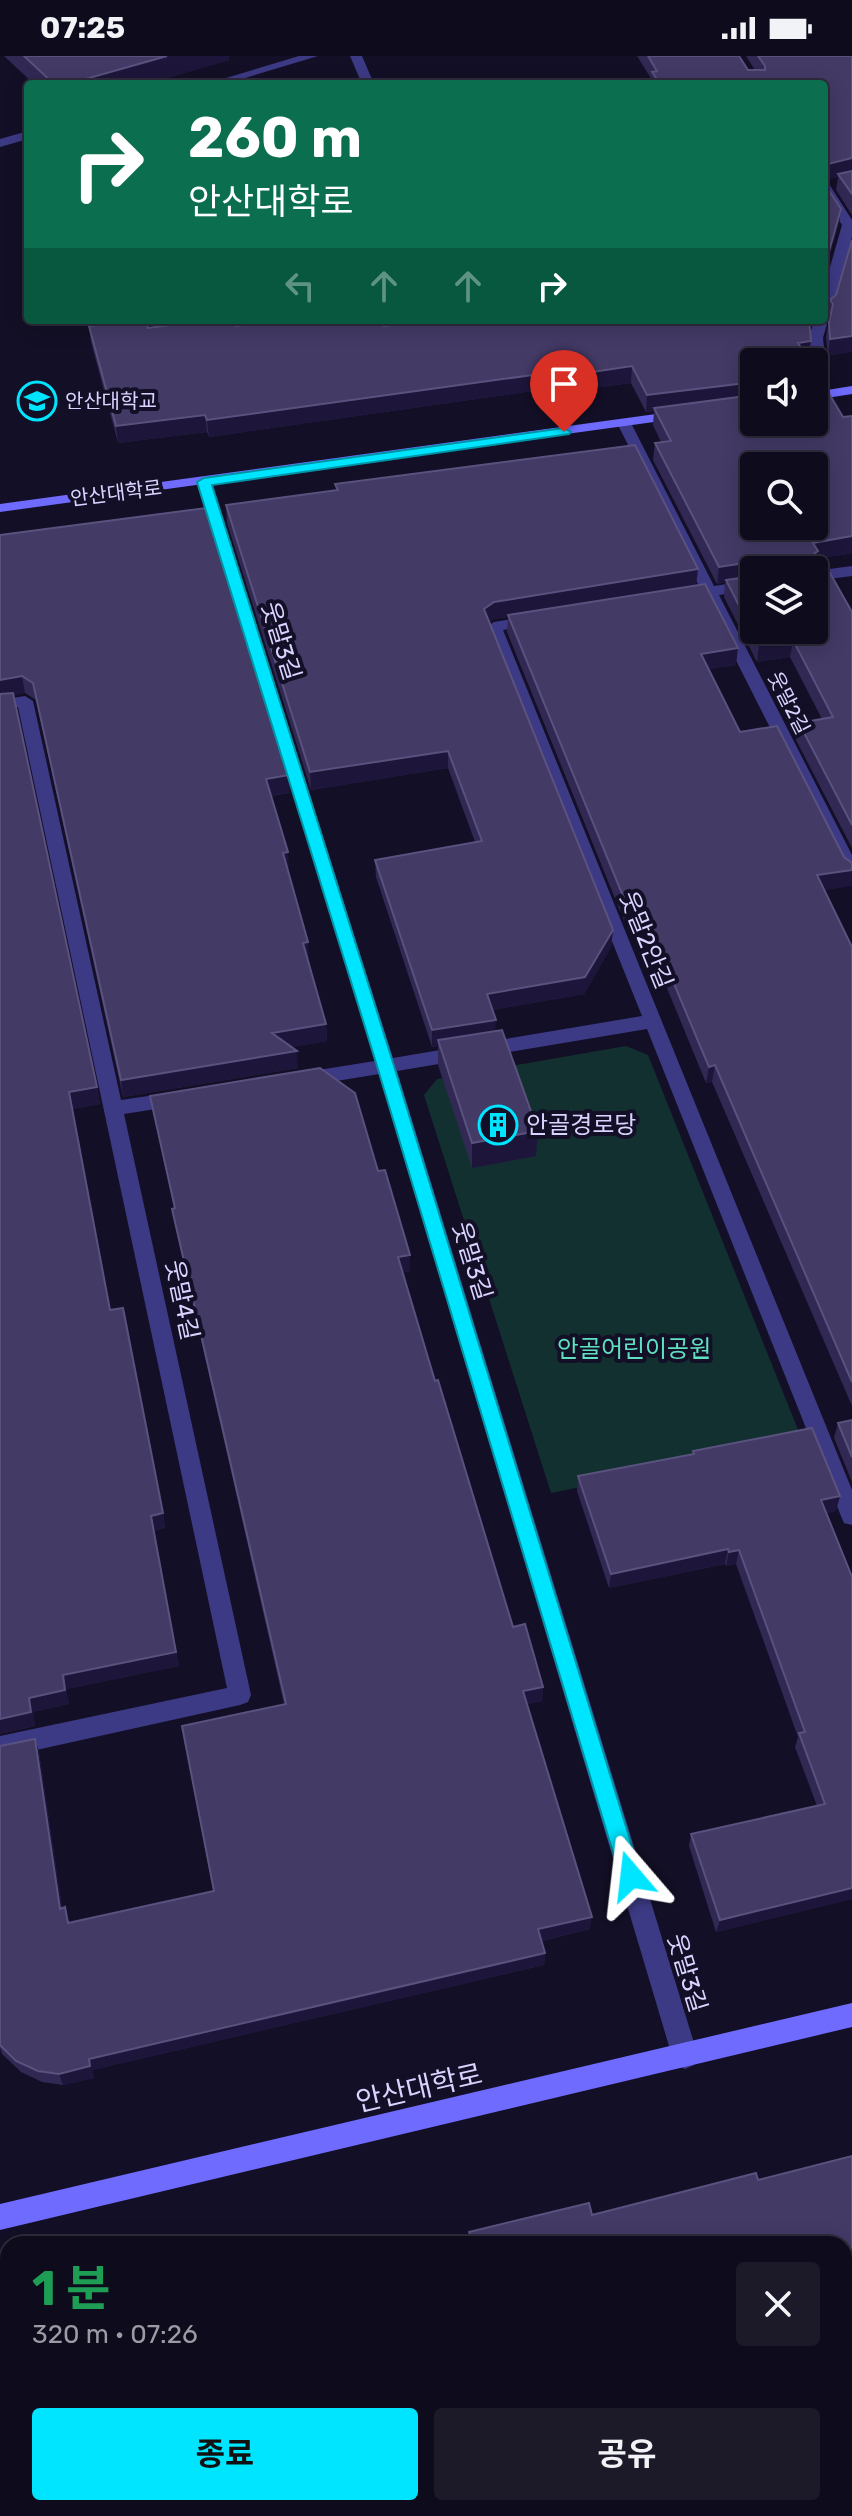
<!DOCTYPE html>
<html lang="ko">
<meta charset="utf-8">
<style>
:root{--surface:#0e0b1c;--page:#1c1929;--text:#f1f3f6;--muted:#9b9ba3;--line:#2e2b3b;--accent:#00e5ff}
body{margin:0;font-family:Rubik,"Noto Sans KR",sans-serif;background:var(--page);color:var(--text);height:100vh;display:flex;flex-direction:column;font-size:30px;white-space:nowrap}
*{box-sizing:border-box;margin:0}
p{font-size:26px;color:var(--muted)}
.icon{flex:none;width:44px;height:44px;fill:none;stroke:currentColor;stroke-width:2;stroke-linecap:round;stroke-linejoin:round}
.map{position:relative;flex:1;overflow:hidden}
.side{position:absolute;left:0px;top:2180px;width:852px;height:280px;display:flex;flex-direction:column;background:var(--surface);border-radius:24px 24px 0 0;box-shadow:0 4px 20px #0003,0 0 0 2px var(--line)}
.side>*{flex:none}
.top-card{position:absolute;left:24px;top:24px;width:804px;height:244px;border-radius:8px;box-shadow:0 4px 20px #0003,0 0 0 2px var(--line);background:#0b6e4f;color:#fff;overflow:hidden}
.controls{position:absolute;left:740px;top:292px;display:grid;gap:16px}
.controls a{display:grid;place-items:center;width:88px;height:88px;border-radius:8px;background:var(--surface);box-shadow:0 4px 20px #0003,0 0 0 2px var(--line);font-size:40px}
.pin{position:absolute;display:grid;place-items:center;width:68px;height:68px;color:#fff;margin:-82px -34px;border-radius:50% 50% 50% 0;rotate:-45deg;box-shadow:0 0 8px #0007}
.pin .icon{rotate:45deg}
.me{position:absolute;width:88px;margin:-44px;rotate:343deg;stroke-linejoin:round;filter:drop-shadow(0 0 6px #0008)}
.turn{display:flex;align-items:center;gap:28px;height:168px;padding:0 32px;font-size:36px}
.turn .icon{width:104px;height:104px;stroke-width:2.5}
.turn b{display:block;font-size:56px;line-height:68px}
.lanes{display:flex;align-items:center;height:76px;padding:0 32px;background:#0003;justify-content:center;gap:40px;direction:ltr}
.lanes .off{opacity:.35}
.round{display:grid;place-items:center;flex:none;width:84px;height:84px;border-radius:8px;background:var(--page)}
.overview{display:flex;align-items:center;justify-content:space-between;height:136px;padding:0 32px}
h1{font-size:48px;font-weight:700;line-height:60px;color:#1e9e55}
.action{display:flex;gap:16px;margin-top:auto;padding:16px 32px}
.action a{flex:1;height:92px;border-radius:8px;background:var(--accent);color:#111;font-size:32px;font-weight:700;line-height:92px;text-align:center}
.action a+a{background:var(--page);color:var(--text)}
.status{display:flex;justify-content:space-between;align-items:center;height:56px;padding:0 40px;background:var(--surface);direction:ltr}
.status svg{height:22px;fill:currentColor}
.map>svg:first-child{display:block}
.green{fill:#12302f}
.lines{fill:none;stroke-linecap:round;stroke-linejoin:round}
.lane{fill:#3d3a85;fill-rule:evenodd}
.street{fill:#3d3a85;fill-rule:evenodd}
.secondary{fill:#6f6bff;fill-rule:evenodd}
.wall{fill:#312854;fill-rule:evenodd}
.shaded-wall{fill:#1d163a}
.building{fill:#433a66;stroke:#5a527e;stroke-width:2;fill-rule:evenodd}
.route{fill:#00e5ff;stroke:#0095a6;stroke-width:2}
.labels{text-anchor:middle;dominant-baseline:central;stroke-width:8;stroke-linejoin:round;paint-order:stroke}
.far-poi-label{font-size:20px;fill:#d9d4ff;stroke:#130f26;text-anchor:start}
.far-street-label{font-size:20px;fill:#d9d4ff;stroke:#130f26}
.street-label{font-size:24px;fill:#d9d4ff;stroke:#130f26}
.poi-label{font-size:24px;fill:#d9d4ff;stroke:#130f26;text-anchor:start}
.park-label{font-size:24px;fill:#5fe0c0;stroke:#130f26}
.near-street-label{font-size:28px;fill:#d9d4ff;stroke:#130f26}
</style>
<div class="status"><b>07:25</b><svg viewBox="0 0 49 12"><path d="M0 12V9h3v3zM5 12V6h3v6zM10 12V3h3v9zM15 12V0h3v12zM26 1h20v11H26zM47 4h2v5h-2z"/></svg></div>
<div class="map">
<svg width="852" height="2460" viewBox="0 0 852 2460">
<rect width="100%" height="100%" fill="#130f26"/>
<path class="green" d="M626,990L648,999L803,1386L551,1437L424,1039L437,1023Z
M852,2308V2460H164L201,2452H844V2310Z"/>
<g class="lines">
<path class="lane" d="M299,0H318L225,28H206Z
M350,0H362L374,28H362Z
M28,75V83L0,91V83Z"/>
<path class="street" d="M824,127L829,128L852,164V181L831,255L824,259V232L842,169L824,141Z
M824,261L828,264L823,282L829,338L822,342L815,338L809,282L814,264H824Z
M624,363L631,367L714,530L754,524V534L719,539L852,799V822L843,816L704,541L683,544L675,539L678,536L700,532L617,367Z
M204,422L211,426L393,1002L642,960L486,571L494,566L533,559L541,564L539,567L503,574L852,1434V1469L844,1467L841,1460L647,973L397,1015L698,2000L694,2009L685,2013L676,2009L672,2000L379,1018L306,1030L297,1023L306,1016L375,1005L197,426Z
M852,510V520L814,525V515Z
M25,640L33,645L121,1044L175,1036L184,1043L175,1050L124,1058L251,1639L248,1646L240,1649L0,1702V1680L227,1632L18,651L0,654V644Z"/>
<path class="secondary" d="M852,330V338L814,344V336Z
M678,355L685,359L683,362L0,456V448Z
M852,1947V1971L0,2174V2148Z"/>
</g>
<path class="wall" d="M4,0H229V4L146,28H34Z
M637,0H739L748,14H755L746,0H852V159L836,134L838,121L824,124V28H651L652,24Z
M852,184L828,300L826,282L829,262L828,260L830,244L836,239Z
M89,270L148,272L384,270L809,271L807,302L815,330L843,361L852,360V497L817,503L815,510L852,556V792L796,684L799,667L822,663L790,601L757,606L724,541L725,526L717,528L653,404L655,387L661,386L653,369L654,355L646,356L631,327L585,333L582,328L209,381L207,376L118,387L91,286ZM754,514H814L754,574Z
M335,428L697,530L736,609L709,613L740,676L844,801L824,834L852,891V1350L712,1026L706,1027L634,852L625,867L507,576L508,561L494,563L489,566L613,874L611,891L584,938L492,954L495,975L536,1100L472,1112L438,1009V990L432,991L376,821L375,804L475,786L448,712L311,734L227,467L226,449L336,434Z
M0,479L290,737L271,740L309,903H308L326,968L327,985L291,991L298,1012L123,1041L36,644L25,637L13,639L97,1031L100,1048L72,1053L110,1254L163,1457L165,1472L153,1475L179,1610L66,1633L69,1648L33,1656L35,1670L0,1678Z
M150,1040L378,1115L410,1199V1215L403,1216L435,1325L513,1571L543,1631L542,1645L527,1648L590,1873L542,1885L545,1897L544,1909L92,2014L94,2022L63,2029L42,2026L21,2016L2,1998L0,1992V1690L35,1683L39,1696L62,1852L70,1867L214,1835L284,1648L175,1169L172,1153L174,1152L153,1056Z
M852,1364V1426L834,1382L838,1367Z
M693,1395L836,1455L826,1457L852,1521V1843L716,1876L689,1790L691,1778L817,1750L795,1691L798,1681L736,1508L726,1510L725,1508L609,1532L577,1435L578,1420L693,1398Z"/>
<path class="shaded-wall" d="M167,0H229V4L146,28H68Z
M852,102V118H838V121L824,124V109Z
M841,153L839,169L824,221V213Z
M852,280V296L828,300L830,283Z
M811,285L808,302L796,304L798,287Z
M632,310L631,327L585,333L586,317Z
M583,312L582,328L209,381L207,364Z
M754,326V342L654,352V355L646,356L647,339Z
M205,359L207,376L118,387L116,370Z
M852,480V497L817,503L815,512L813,487Z
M758,505L757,514H754V522L717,528L719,511Z
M698,513L696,531L494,563L483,570L484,553L494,546Z
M793,584L790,601L757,606L759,589Z
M738,592L736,609L699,615L701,598Z
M22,620L25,637L0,642V624Z
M448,695V712L311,734L310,716Z
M289,719L290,737L268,740L266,723Z
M288,796L289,813L284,814L283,797Z
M852,814V830L814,836L817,819Z
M635,835L634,852L625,867L627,850Z
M613,874L611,891L584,938L486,955L487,938Z
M308,886L309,903L304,904L303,887Z
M496,964L495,980L438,984V990L432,991V974Z
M326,968L327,985L273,994L272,977Z
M297,995L298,1012L123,1041L121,1024Z
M715,1009L712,1026L706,1027L709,1011Z
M97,1031L100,1048L72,1053L69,1036Z
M538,1075L536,1100L472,1112V1087Z
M410,1199V1215L399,1217L398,1201Z
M840,1440L836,1455L817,1458L821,1444Z
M163,1457L165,1472L153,1475L151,1460Z
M728,1493L725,1508L609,1532L611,1518Z
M739,1494L736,1508L726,1510L729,1496Z
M176,1596L179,1610L66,1633L69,1648L33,1656L35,1670L0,1678V1663L63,1619Z
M543,1631L542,1645L522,1649L523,1635Z
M35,1683L39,1696L64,1865L60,1853Z
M852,1832V1843L716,1876L720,1864Z
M592,1861L590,1873L537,1886L538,1873Z
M545,1897L544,1909L92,2014L94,2022L63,2029L59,2018L89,2003Z
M852,2245V2252L844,2254V2247Z
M74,2452H106L74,2460H42Z"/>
<path class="building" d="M24,0H167L68,28H54Z
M648,0H739L748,14H765V10L758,0H852V102L824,109V28H660L652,16L657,15Z
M852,115V138L838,118Z
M824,127L841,153L824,213Z
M852,184V280L830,283L829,266L833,248L830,244L836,239Z
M133,264H146L148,272L208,264H233L236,270L285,264H382L384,270L435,264H809L811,285L798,287L810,306H754V326L647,339L632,310L586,317L583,312L207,364L205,359L116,370L89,270Z
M814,321L815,330L824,329L843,361L852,360V480L813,487L818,495L814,498L815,510H826L852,556V769L799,667L833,661L793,584L759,589L726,524L754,520V574H814V514H758V505L719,511L655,387L671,385L654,352L754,339V366H814ZM754,410H814V470H754Z
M635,389L698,513L494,546L484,553L613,874L585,921L487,938L496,964L432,974L375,804L482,785L448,695L310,716L226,449L338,434L335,428Z
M206,452L289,719L266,723L288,796L283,797L308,886L303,887L326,968L272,977L297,995L121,1024L33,627L22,620L0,624V479Z
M705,528L738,592L701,598L740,676L777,670L844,801L852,807V814L817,819L852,891V1326L715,1009L709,1011L635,835L627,850L508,559Z
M13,637L97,1031L69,1036L110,1254L123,1252L163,1457L151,1460L176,1596L63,1619L65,1634L29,1642L31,1656L0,1663V638Z
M502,974L538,1075L472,1087L438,984Z
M320,1012L355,1037L378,1115L385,1114L410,1199L398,1201L435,1325L438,1324L513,1571L525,1568L543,1631L523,1635L592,1861L538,1873L545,1897L89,2003L90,2010L59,2018L38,2015L16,2005L0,1989V1690L35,1683L60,1853L65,1851L68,1867L214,1835L182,1670L286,1648L172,1153L175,1152L150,1040Z
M852,1364V1401L838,1367Z
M812,1372L840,1440L821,1444L852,1521V1832L720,1864L691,1778L825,1748L799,1677L805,1676L739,1494L729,1496L728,1493L611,1518L578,1420L694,1398L693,1395Z
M852,2100V2245L844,2247V2188H448L471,2183L469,2176L589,2147L592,2159L756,2117L758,2124Z
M8,2347V2452H74L42,2460H0V2349Z"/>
<path class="route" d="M564,372L571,376L569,378L212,429L394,1010L641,1820L638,1827L631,1830L623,1827L620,1820L377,1010L197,426L204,422Z"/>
<defs>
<g id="university-ring" transform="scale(2)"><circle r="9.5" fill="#130f26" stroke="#00e5ff" stroke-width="1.5"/><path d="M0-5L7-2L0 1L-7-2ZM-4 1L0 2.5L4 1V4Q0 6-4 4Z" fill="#00e5ff"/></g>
<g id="building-ring" transform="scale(2)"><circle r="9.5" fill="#130f26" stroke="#00e5ff" stroke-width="1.5"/><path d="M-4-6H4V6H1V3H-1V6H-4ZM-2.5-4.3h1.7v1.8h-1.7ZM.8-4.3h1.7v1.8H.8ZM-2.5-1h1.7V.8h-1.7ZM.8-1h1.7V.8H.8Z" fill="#00e5ff"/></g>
</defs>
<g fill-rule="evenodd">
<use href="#university-ring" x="37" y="345"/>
<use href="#building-ring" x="498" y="1069"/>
</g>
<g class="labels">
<g class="far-poi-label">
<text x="65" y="345">안산대학교</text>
</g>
<g class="far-street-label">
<text transform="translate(116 437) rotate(-7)">안산대학로</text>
<text transform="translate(789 647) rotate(63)">웃말2길</text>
</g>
<g class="street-label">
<text transform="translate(281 585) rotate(73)">웃말3길</text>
<text transform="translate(646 884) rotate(68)">웃말2안길</text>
<text transform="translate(472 1205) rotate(73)">웃말3길</text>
<text transform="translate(182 1244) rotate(78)">웃말4길</text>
<text transform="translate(687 1917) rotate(73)">웃말3길</text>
</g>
<g class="poi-label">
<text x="526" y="1069">안골경로당</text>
</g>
<g class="park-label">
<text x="634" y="1293">안골어린이공원</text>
</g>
<g class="near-street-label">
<text transform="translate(419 2032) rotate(-13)">안산대학로</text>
</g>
</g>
</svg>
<div class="controls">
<a><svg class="icon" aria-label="sound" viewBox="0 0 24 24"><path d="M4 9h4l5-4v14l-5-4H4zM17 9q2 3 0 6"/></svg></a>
<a><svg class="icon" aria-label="search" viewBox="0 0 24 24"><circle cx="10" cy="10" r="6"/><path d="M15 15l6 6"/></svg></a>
<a><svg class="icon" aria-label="layers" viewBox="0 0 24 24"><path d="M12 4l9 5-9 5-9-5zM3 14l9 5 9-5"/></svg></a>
</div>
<div class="pin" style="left:564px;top:376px;background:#d93025"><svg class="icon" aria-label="arrive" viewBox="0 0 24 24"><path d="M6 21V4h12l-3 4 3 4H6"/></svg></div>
<svg class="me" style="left:631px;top:1820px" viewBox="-20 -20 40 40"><path d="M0-17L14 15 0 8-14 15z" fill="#00e5ff" stroke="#fff" stroke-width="4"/></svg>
<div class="top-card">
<div class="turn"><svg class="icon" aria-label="right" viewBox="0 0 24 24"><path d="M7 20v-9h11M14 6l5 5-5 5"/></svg><div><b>260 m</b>안산대학로</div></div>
<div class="lanes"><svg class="icon off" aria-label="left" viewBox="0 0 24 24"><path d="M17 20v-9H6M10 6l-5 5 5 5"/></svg><svg class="icon off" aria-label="ahead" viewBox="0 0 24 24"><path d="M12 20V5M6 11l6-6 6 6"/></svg><svg class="icon off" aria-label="ahead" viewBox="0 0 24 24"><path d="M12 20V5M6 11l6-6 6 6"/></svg><svg class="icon" aria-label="right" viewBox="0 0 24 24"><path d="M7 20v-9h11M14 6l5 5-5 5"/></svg></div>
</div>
<section class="side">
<div class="overview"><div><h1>1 분</h1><p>320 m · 07:26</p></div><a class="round"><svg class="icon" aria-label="close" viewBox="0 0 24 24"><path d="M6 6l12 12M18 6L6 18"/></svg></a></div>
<div class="action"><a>종료</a><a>공유</a></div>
</section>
</div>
